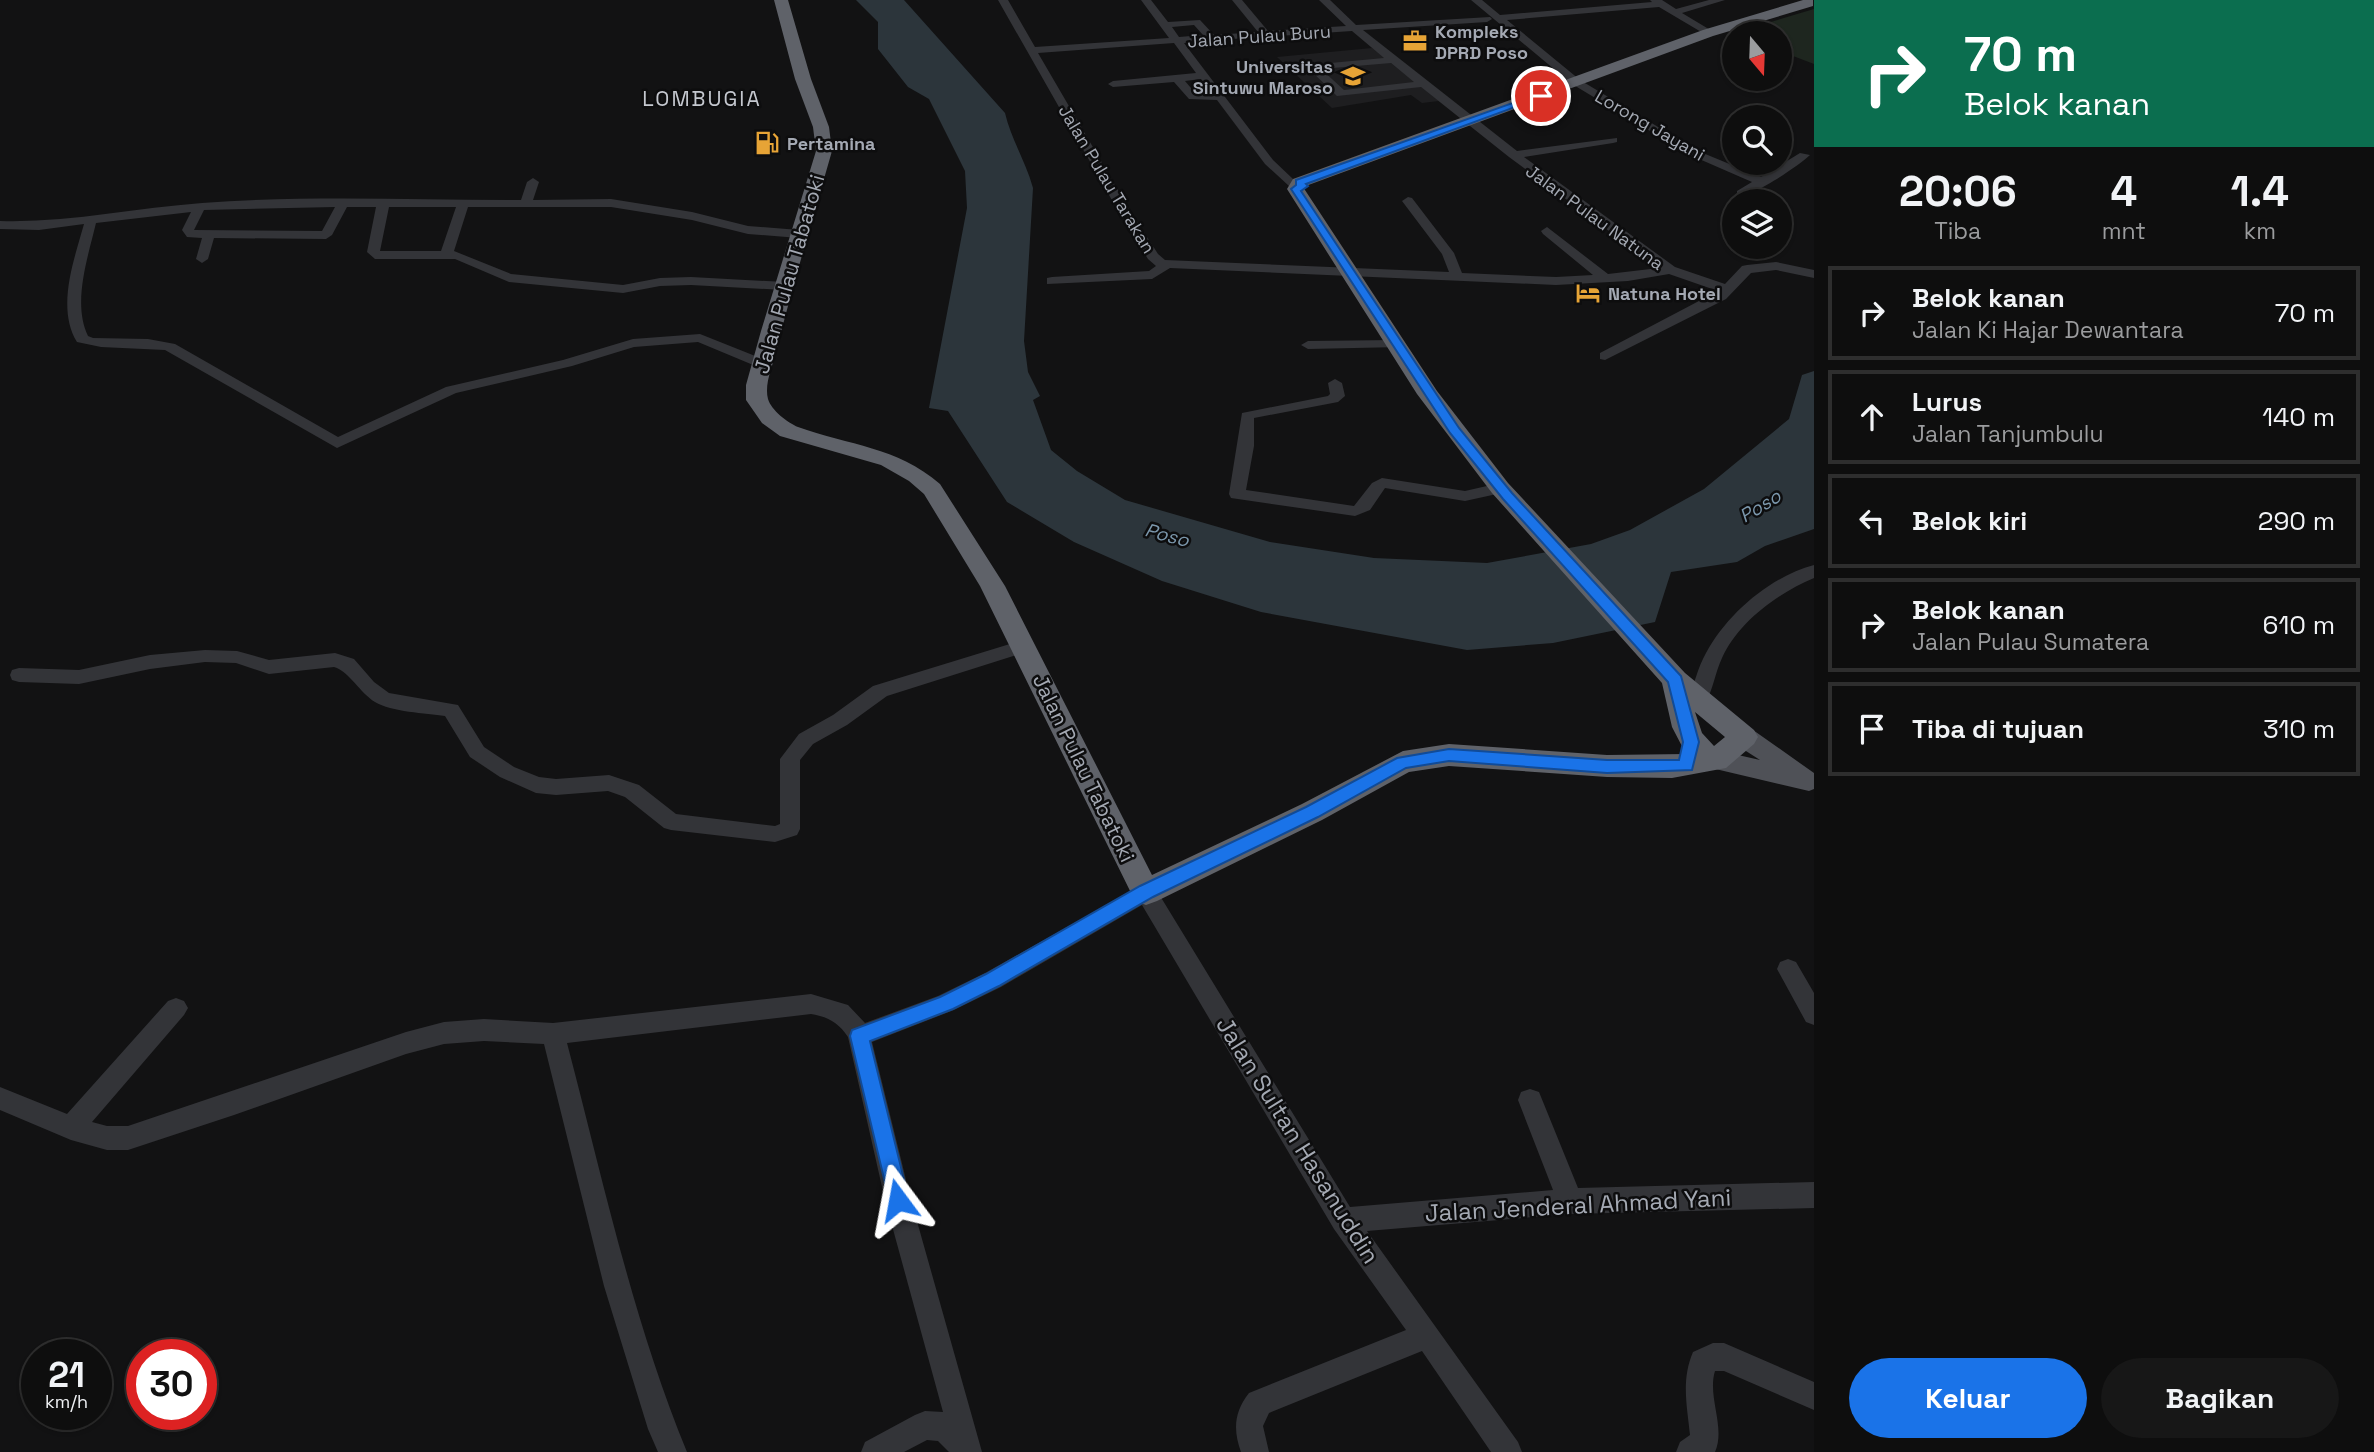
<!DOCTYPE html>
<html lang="id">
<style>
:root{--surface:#0e0e0e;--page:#171717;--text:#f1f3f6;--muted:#9b9c9e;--line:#2e2e2e;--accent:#1a73e8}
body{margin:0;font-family:"Space Grotesk",sans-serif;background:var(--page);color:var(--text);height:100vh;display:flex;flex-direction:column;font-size:26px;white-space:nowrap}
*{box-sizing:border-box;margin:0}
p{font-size:23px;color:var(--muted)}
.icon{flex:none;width:38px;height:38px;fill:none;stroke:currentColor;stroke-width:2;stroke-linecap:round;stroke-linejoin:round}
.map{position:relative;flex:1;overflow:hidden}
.side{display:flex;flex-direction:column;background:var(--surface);width:560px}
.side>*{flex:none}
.top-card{background:#0b6e4f;color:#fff;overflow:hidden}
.needle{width:46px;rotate:161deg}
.controls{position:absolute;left:1722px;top:21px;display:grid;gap:14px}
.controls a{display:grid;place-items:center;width:70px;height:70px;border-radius:50%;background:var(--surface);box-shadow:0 2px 5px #0004,0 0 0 2px var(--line);font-size:35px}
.speed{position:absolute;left:21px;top:1339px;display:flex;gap:14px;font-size:35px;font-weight:700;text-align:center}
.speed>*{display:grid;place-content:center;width:91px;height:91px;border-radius:50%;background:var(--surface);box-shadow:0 2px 5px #0004,0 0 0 2px var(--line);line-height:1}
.speed small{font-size:18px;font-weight:400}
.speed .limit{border:10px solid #d22;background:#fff;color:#111}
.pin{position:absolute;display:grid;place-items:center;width:60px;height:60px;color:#fff;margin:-30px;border:4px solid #fff;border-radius:50%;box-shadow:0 2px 7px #0007}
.me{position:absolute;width:77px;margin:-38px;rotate:347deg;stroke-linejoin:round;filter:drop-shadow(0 0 5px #0008)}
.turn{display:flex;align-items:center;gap:24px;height:147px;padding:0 35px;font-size:32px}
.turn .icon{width:91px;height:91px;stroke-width:2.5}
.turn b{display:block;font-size:49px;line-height:60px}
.eta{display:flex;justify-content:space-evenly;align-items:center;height:119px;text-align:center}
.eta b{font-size:42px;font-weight:800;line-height:49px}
.action{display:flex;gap:14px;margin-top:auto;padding:14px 35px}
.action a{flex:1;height:80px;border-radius:42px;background:var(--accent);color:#fff;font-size:28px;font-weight:800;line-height:80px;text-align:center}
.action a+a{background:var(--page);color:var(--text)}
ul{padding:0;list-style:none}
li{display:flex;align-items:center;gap:21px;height:94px;margin:0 14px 10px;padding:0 21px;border:4px solid var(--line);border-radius:0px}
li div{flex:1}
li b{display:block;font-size:26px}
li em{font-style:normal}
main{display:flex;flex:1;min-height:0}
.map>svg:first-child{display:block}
.built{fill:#1e1e20}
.green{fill:#1e261f}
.water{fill:#2c353b}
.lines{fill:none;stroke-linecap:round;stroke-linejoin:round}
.minor{fill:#333438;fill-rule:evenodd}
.major{fill:#4f5157;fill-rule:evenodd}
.highway{fill:#5f6269;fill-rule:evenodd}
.route{fill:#1a73e8;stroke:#114b97;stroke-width:2}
.labels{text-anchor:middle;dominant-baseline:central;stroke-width:5;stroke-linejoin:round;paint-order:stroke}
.far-poi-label{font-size:18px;font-weight:bold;fill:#a4a9b3;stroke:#0d0d0e;text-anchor:start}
.far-street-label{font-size:18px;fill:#a4a9b3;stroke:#0d0d0e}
.far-water-label{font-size:19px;font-style:italic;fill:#7c98ad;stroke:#0d0d0e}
.far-quarter-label{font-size:21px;letter-spacing:2px;fill:#c5c8cf;stroke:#0d0d0e}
.street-label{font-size:21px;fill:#a4a9b3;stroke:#0d0d0e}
.near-street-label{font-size:24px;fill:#a4a9b3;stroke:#0d0d0e}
</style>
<main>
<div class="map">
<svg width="1814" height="1452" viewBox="0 0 1814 1452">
<rect width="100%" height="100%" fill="#121213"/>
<path class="built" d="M1372,48L1439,101L1422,103L1411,95L1332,108L1277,57Z"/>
<path class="green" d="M1814,9V64L1780,51V33H1734Z"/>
<path class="water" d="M856,0H904L1005,113C1011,139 1026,162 1033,188L1024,341L1028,372L1040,396L1033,400L1051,450L1077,471L1125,500L1270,542L1374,558L1487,563L1591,544L1630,530L1704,489L1789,419L1802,375L1814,371V529L1765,546L1737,562L1671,572L1655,622L1553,643L1467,650L1261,612L1162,581L1074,542L1007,502L948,411L929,408L967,208L965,171L929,99L908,87L878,49V22Z"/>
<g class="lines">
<path class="minor" d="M998,0H1008L1035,47L1169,38L1141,0H1151L1168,22L1200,20L1214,35L1258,32L1232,0H1242L1268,31L1346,26L1319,0H1330L1356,25L1490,17L1492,19L1487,22L1363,30L1517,151L1617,138V142L1613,143L1524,157L1675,267L1725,284L1742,266L1747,265L1776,262L1814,270V278L1776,270L1751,273L1726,299L1605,360L1600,359V353L1718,291L1669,274L1628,281L1556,285L1170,268L1152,279L1047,284V278L1052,277L1149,271L1156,266L1148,259L1117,209ZM1194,25L1203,35L1179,37L1172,27ZM1352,31L1384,58L1309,65V69L1337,96L1421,87L1509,157L1659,268L1608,274L1547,227L1541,231L1543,234L1593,275L1556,277L1462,273L1454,253L1412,198L1408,197L1402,201L1442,254L1449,272L1165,260L1158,254L1129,209L1038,53L1174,43L1196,73L1113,81L1108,84L1113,87L1174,82L1189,99L1217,100L1265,164L1289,186L1295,182L1293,179L1273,160L1184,43H1213L1218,40ZM1391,63L1414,82L1344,90L1321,69ZM1201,79L1212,94H1196L1185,81Z
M1471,0H1482L1500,15L1652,2L1650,0H1662L1676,9L1709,0H1725L1682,13L1712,31V35L1708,36L1659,7L1507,20L1580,80L1698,151L1761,177L1800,153L1810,155C1799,166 1750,198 1737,197V191L1752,182L1690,155L1572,84Z
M533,178L539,182L533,200L611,199L692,212L748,226L799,230L805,234L799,238L748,234L692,220L611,207H468L454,251L511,274L623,285L660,278L691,277L785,282L792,286L785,290L691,285L660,286L623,293L509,282L455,259H375L367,252L376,207H347L332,235L326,239L214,238L208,259L202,263L196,259L202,238L187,237L182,230L191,212L96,223C88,257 72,303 88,336L93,338L148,339L175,344L338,437L446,387L563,360L633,339L700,334L768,361L770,364L768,367H758L698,342L634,347L572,366L456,393L337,448L165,350L101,347L77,342C56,308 74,260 84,224L39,230L0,229V221C68,223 134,208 202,203C308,195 414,200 521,200L527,182ZM335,207L322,231L194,230L204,210ZM389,207H456L441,251H380Z
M1396,340L1403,344L1401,347L1308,349L1301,345L1308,341Z
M1335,379L1342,383L1345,396L1338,402L1254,418V446L1246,490L1354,506L1372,483L1382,478L1465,491L1500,483L1508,488L1506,492L1465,501L1385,488L1370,510L1355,516L1231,498L1229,494L1242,413L1328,396L1330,394L1328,383Z
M1814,565V578C1778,593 1738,622 1722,658C1715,673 1713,690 1705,704H1691L1689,699C1694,684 1698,667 1706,653C1728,613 1770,577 1814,565Z
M1023,640L1029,641L1032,646L1029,651L887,696L847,725L813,744L800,760V829L797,835L775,842L671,830L664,828L625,797L608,791L556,795L536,793L500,777L470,757L445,716C426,713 391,712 375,702C360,693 350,672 334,667L269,674L236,663L205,662L150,669L79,684L19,682L12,680L10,675L12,670L19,668L79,670L150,655L205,650L237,651L269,660L335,653L354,659L374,682L389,693L458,705L484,747L514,767L539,777L556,779L609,775L639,785L676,814L775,826L780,824V759L799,734L833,715L873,686Z
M1146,883L1154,886L1350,1207L1553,1190L1518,1100L1521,1092L1530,1089L1539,1092L1578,1188L1814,1182V1208L1570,1214L1367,1231L1518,1442L1522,1452H1491L1422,1351L1269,1413L1263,1426L1269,1452H1241C1233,1430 1234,1412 1249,1393L1406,1330L1334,1229L1142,905L1001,987L954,1010L872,1042L911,1200L982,1452H949L938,1441L927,1440L904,1452H861L865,1442L915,1415L925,1411L943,1412L885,1200L848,1037C838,1022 828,1017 811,1014L567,1043C603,1180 633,1321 687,1452H658L648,1429L604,1286L544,1044L484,1041L444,1044L406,1054L234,1115L128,1150H107L71,1140L0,1110V1087L67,1114L168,1001L176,998L184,1001L188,1008L184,1015L92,1122L107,1126H128L406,1032L444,1022L484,1019L553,1023L811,994L848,1005L865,1023L938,996L985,973Z
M1788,959L1796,962L1814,993V1025L1806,1022L1777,969L1780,962Z
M1713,1343H1724L1814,1382V1410L1724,1371H1715C1707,1397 1726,1427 1715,1452H1676L1680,1442L1690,1435C1687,1405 1681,1380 1693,1352Z"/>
<path class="major" d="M1744,728L1753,730L1814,773V789L1809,791L1707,767L1703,760L1707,753L1716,750L1760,760L1735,744L1732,737L1735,730Z"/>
<path class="highway" d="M774,0H788L811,79L829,127L832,151C813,218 793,284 776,352C773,365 764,384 768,399C771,410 788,423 798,427C850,446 896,446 940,484L1005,586L1152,875L1302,804L1403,751L1449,744L1607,755L1686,754L1672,727L1662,683L1492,493L1417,394L1287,189L1293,179L1703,30L1803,0H1813V6L1713,36L1303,187L1437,391L1508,483L1685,673L1754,730L1758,737L1754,744L1726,768L1672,778L1607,777L1449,766L1409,772L1322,820L1157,901L1146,905L1135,901L980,586L924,494L909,481L881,465L780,436L762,423L746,400V385L761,331L816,151L813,127L795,79ZM1695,712L1725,737L1714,746L1702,733Z"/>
</g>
<path class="route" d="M1538,94L1545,96L1306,184L1308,186L1301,191L1459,428L1512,493L1681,676L1699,742L1692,770L1607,773L1449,761L1406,768L1318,817L1153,897L999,986L953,1009L870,1041L909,1200L906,1208L898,1211L891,1208L850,1036L852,1030L940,997L986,974L1140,886L1306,807L1397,758L1449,749L1607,760H1679L1683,742L1668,682L1503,499L1450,433L1291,189L1296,185V180Z"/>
<defs>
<g id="office-bare" transform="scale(1.89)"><path d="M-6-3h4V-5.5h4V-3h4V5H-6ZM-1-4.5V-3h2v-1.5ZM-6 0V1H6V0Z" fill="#e7a436" stroke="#0d0d0e" stroke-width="2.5" paint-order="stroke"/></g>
<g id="university-bare" transform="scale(1.89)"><path d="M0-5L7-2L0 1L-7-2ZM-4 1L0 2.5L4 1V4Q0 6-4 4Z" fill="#e7a436" stroke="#0d0d0e" stroke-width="2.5" paint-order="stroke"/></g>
<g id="fuel-bare" transform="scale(1.89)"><path d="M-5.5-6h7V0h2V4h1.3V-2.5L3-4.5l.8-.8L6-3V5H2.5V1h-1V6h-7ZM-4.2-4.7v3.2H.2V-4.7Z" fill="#e7a436" stroke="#0d0d0e" stroke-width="2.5" paint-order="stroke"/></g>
<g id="hotel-bare" transform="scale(1.89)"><path d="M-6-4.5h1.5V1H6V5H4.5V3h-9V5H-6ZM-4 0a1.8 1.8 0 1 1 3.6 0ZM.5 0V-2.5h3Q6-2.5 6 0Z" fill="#e7a436" stroke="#0d0d0e" stroke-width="2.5" paint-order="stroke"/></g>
</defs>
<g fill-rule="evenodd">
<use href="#office-bare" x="1415" y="41"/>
<use href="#university-bare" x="1353" y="76"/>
<use href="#fuel-bare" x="767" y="143"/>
<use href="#hotel-bare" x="1588" y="293"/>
</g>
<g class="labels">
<g class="far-poi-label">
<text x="1435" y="31">Kompleks<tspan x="1435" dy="21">DPRD Poso</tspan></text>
<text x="1333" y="66" text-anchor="end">Universitas<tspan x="1333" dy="21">Sintuwu Maroso</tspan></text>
<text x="787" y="143">Pertamina</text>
<text x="1608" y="293">Natuna Hotel</text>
</g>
<g class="far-street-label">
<text transform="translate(1259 36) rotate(-4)">Jalan Pulau Buru</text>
<text transform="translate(1650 125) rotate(30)">Lorong Jayani</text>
<text transform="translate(1107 179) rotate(59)">Jalan Pulau Tarakan</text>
<text transform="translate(1595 217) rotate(36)">Jalan Pulau Natuna</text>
</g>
<g class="far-water-label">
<text transform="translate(1760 506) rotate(-32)">Poso</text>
<text transform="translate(1167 535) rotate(15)">Poso</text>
</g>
<g class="far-quarter-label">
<text x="702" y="98">LOMBUGIA</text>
</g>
<g class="street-label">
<text transform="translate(789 274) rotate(-74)">Jalan Pulau Tabatoki</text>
<text transform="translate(1084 768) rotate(64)">Jalan Pulau Tabatoki</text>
</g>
<g class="near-street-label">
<text transform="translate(1298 1140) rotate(58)">Jalan Sultan Hasanuddin</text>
<text transform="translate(1578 1205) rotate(-3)">Jalan Jenderal Ahmad Yani</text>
</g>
</g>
</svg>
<div class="controls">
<a><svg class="needle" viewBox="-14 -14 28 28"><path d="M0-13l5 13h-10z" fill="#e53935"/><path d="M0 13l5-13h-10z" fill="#9b9c9e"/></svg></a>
<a><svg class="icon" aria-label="search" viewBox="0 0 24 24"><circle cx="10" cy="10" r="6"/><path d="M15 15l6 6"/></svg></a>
<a><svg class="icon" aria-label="layers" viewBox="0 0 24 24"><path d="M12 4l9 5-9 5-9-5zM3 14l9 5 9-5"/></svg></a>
</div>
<div class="speed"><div>21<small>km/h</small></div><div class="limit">30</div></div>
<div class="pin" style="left:1541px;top:96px;background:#d93025"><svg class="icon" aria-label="arrive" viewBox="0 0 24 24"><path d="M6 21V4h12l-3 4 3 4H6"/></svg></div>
<svg class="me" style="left:898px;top:1200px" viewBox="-20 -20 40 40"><path d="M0-17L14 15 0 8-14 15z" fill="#1a73e8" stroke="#fff" stroke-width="4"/></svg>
</div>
<section class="side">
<div class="top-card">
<div class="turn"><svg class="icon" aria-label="right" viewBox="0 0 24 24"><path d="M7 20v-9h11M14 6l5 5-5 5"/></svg><div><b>70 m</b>Belok kanan</div></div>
</div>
<div class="eta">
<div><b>20:06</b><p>Tiba</p></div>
<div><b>4</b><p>mnt</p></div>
<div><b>1.4</b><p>km</p></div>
</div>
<ul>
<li><svg class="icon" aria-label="right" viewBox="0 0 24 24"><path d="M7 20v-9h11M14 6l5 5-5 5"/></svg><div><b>Belok kanan</b><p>Jalan Ki Hajar Dewantara</p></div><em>70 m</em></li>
<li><svg class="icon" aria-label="ahead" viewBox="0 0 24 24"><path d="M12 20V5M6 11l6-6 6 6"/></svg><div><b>Lurus</b><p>Jalan Tanjumbulu</p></div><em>140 m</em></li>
<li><svg class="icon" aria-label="left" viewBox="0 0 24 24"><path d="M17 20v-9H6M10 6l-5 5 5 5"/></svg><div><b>Belok kiri</b></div><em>290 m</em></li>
<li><svg class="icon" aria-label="right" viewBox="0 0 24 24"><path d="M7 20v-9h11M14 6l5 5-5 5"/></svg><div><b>Belok kanan</b><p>Jalan Pulau Sumatera</p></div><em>610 m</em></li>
<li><svg class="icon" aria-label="arrive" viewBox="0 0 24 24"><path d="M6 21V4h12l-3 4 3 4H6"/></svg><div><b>Tiba di tujuan</b></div><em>310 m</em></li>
</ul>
<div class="action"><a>Keluar</a><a>Bagikan</a></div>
</section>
</main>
